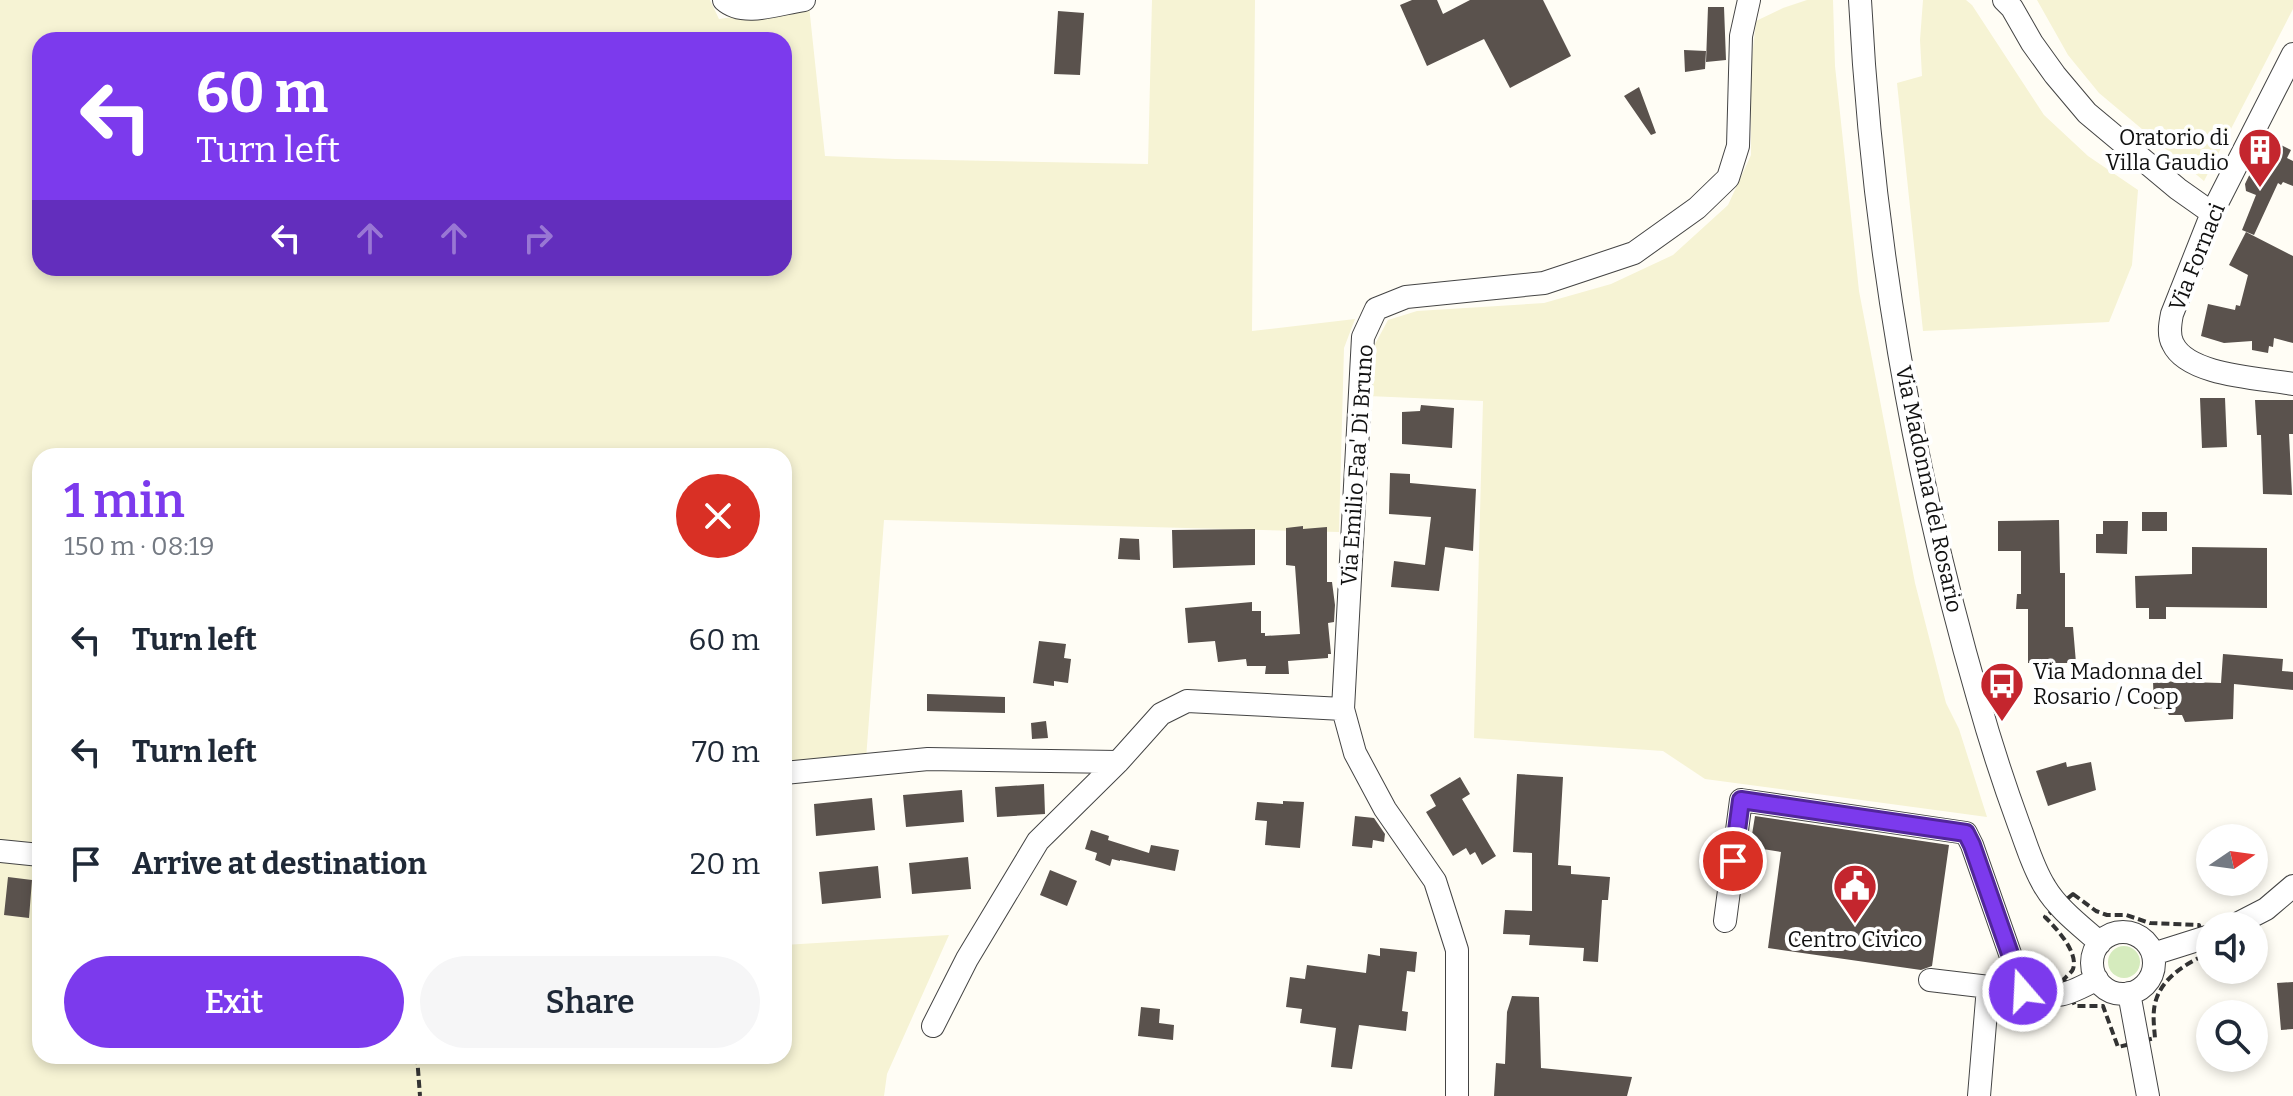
<!DOCTYPE html>
<meta charset="utf-8">
<style>
:root{--surface:#fff;--page:#f6f6f7;--text:#1f2937;--muted:#747a83;--accent:#7c3aed}
body{margin:0;font-family:Bitter,serif;background:var(--page);color:var(--text);height:100vh;display:flex;flex-direction:column;font-size:30px;white-space:nowrap}
*{box-sizing:border-box;margin:0}
p{font-size:26px;color:var(--muted)}
.icon{flex:none;width:44px;height:44px;fill:none;stroke:currentColor;stroke-width:2;stroke-linecap:round;stroke-linejoin:round}
.map{position:relative;flex:1;overflow:hidden}
.side{position:absolute;left:32px;top:448px;width:760px;height:616px;display:flex;flex-direction:column;background:var(--surface);border-radius:24px;box-shadow:0 4px 12px #0003}
.side>*{flex:none}
.top-card{position:absolute;left:32px;top:32px;width:760px;height:244px;border-radius:24px;box-shadow:0 4px 12px #0003;background:#7c3aed;color:#fff;overflow:hidden}
.needle{width:52px;rotate:77deg}
.buttons{position:absolute;left:2196px;top:824px;display:grid;gap:16px}
.buttons a{display:grid;place-items:center;width:72px;height:72px;border-radius:50%;background:var(--surface);box-shadow:0 4px 12px #0003;font-size:40px}
.pin{position:absolute;display:grid;place-items:center;width:68px;height:68px;color:#fff;margin:-34px;border:4px solid #fff;border-radius:50%;box-shadow:0 2px 8px #0007}
.me{position:absolute;width:88px;margin:-44px;rotate:341deg;stroke-linejoin:round;filter:drop-shadow(0 0 6px #0008)}
.turn{display:flex;align-items:center;gap:28px;height:168px;padding:0 32px;font-size:36px}
.turn .icon{width:104px;height:104px;stroke-width:2.5}
.turn b{display:block;font-size:56px;line-height:68px}
.lanes{display:flex;align-items:center;height:76px;padding:0 32px;background:#0003;justify-content:center;gap:40px;direction:ltr}
.lanes .off{opacity:.35}
.round{display:grid;place-items:center;flex:none;width:84px;height:84px;border-radius:42px;background:var(--page)}
.head{display:flex;align-items:center;justify-content:space-between;height:136px;padding:0 32px}
h1{font-size:48px;font-weight:600;line-height:60px;color:var(--accent)}
.primary-button{display:flex;gap:16px;margin-top:auto;padding:16px 32px}
.primary-button a{flex:1;height:92px;border-radius:48px;background:var(--accent);color:#fff;font-size:32px;font-weight:600;line-height:92px;text-align:center}
.primary-button a+a{background:var(--page);color:var(--text)}
ul{padding:0;list-style:none}
li{display:flex;align-items:center;gap:24px;height:112px;padding:0 32px}
li div{flex:1}
li b{display:block;font-size:30px}
li em{font-style:normal}
.map>svg:first-child{display:block}
.farmland{fill:#f6f3d4;fill-rule:evenodd}
.green{fill:#d5ebbd}
.building{fill:#5a524d}
.lines{fill:none;stroke-linecap:round;stroke-linejoin:round}
.minor-casing{stroke:#444;stroke-width:24}
.path{stroke:#333;stroke-width:4;stroke-dasharray:8 4;stroke-linecap:butt}
.minor{stroke:#fff;stroke-width:22}
.route-casing{stroke:#51269a;stroke-width:20}
.route{stroke:#7c3aed;stroke-width:14}
.labels{text-anchor:middle;dominant-baseline:central;stroke-width:8;stroke-linejoin:round;paint-order:stroke}
.poi-label{font-size:22px;fill:#111;stroke:#fff;text-anchor:end}
.street-label{font-size:22px;fill:#111;stroke:#fff}
</style>
<div class="map">
<svg width="2293" height="1096" viewBox="0 0 2293 1096">
<rect width="100%" height="100%" fill="#fffdf5"/>
<path class="farmland" d="M0,0H710L719,19L809,6L825,156L896,159L1148,164L1152,0H1255L1252,331L1355,319L1344,348L1339,532L884,520L866,759L784,765V456H40V1056H784V945L949,935L887,1074L884,1096H0ZM40,40H784V268H40Z
M1807,0H1833L1835,66L1859,291L1915,583L1946,703L1959,729L1987,817L1705,779L1663,751L1474,738L1483,401L1368,396L1374,346L1388,320L1417,311L1544,303L1611,284L1673,255L1728,205L1751,155V67L1756,21L1783,8Z
M1923,0H1966L1972,5L2044,115L2088,156L2138,190L2132,265L2109,322L1923,331L1897,83L1922,76L1920,40Z
M2037,0H2293V9L2204,181L2099,93L2068,55Z"/>
<path class="green" d="M2108 962a16 16 0 1 1 32 0a16 16 0 1 1-32 0Z"/>
<path class="building" d="M1412,0H1437L1443,14L1470,0H1543L1571,56L1510,88L1484,39L1427,66L1400,5Z
M1708,7H1724L1726,60L1706,62Z
M1058,11L1084,13L1080,75L1054,74Z
M1684,50L1706,51L1705,69L1685,72Z
M1639,87L1656,133L1651,135L1624,96Z
M2267,138L2291,150L2287,158L2293,161V186L2283,182L2281,185L2278,183L2254,235L2242,230L2256,195L2246,191L2245,184Z
M2246,232L2293,256V343L2274,338L2273,347L2269,346L2268,353L2252,350V341L2224,343L2201,336L2208,304L2235,310L2236,305L2240,306L2248,275L2229,265Z
M2200,398H2225L2227,447L2202,448Z
M2255,400H2293V434H2289L2292,495L2263,494L2261,435H2257Z
M1421,405L1454,408L1452,448L1402,444V412L1420,411Z
M1390,473L1410,474V483L1476,489L1473,551L1445,547L1439,591L1391,587L1394,561L1425,565L1431,517L1389,514Z
M2142,512H2167V531H2142Z
M2059,520L2060,573H2065V627H2073L2076,663H2028V609H2016L2017,594H2021V551H1998V521Z
M2103,521H2128L2127,554L2096,553V534H2103Z
M1303,526V529L1327,527V582H1332L1335,605L1334,622L1328,623L1331,654H1328V658L1288,661L1289,674H1265L1266,666H1247L1246,659L1218,662L1215,641L1188,643L1185,608L1252,602V611H1261V633H1265V636L1300,634L1295,566L1286,565V528Z
M1255,529V565L1173,568L1172,530Z
M1120,538L1139,539L1140,560L1118,559Z
M2192,547L2267,548V608L2166,607V619H2149V608H2136L2135,576L2192,574Z
M1039,641L1066,644L1064,658L1071,659L1068,683L1054,681V686L1033,683Z
M2223,654L2283,659L2282,671L2293,672V690L2234,684L2233,719L2185,722L2182,715H2169L2165,708L2154,709L2153,681L2221,683Z
M927,694L1005,697V713L927,711Z
M1046,721L1048,738L1032,739L1031,723Z
M2066,762L2067,767L2091,762L2096,790L2048,806L2036,771Z
M1517,774L1563,777L1558,865L1571,866V874L1610,877L1608,900H1602L1598,962L1583,961L1584,948L1529,945L1530,935L1503,934L1505,910L1532,911V853L1513,852Z
M1460,777L1470,794L1462,799L1496,856L1482,865L1475,852L1470,855L1466,848L1453,856L1426,812L1436,806L1430,795Z
M1044,784L1045,814L997,817L995,787Z
M962,790L964,822L906,827L903,795Z
M872,798L875,830L816,836L814,804Z
M1283,801L1304,802L1300,848L1265,845L1267,821L1255,820L1257,802L1283,804Z
M1355,816L1374,818L1385,834L1384,842L1373,840L1372,848L1352,846Z
M1755,816L1949,845L1932,966L1921,970L1768,948L1781,852L1750,847Z
M1091,830L1109,836L1108,840L1149,853L1151,845L1179,850L1175,871L1120,860V861L1112,859L1110,866L1095,860L1097,853L1085,849Z
M968,857L971,889L912,894L909,863Z
M878,866L881,898L822,904L819,872Z
M1050,870L1077,881L1067,906L1040,895Z
M8,877L32,880L29,918L4,915Z
M1380,948L1417,952L1415,972L1407,971L1402,1011L1408,1012L1406,1031L1359,1025L1352,1069L1331,1067L1336,1028L1300,1023L1302,1009L1286,1007L1290,977L1305,979L1307,965L1366,973L1368,954L1380,956Z
M2293,982V1029L2281,1030L2277,983Z
M1512,996L1539,997L1541,1068L1632,1077L1627,1096H1494L1496,1063L1505,1064L1507,1012Z
M1141,1007L1160,1009L1159,1023L1174,1025L1173,1040L1138,1036Z"/>
<g class="lines">
<g class="minor-casing">
<path id="minor" d="M724,0C744,18 780,3 804,0
M1860,0C1872,234 1913,474 1978,698C1990,741 2004,784 2019,825C2027,846 2033,868 2045,887C2058,909 2081,926 2100,943
M2004,0L2012,8L2032,43L2055,75L2087,113L2178,189L2212,213
M2293,54L2212,213L2172,314C2170,324 2168,335 2173,344C2188,376 2261,378 2293,384
M784,773L928,759L1118,762
M0,851L40,855
M1725,921L1741,800L1966,833L1972,845L2023,991C2056,1000 2068,995 2097,979
M2233,926L2266,909L2293,886
M2092 963a31 31 0 1 1 62 0a31 31 0 1 1-62 0Z
M2153,954L2210,936
M1930,980L2023,991
M2129,993L2148,1096
M933,1026L967,959L1038,841L1118,762L1161,714L1187,701L1343,709
M1457,1096V950L1435,881L1385,809L1355,753L1343,709L1363,337L1376,309L1406,297L1544,283L1634,253L1697,208L1728,178L1738,146L1741,36L1749,0
M1979,1096L1988,987"/>
</g>
<path class="path" d="M2073,894L2096,911L2107,915H2126L2150,923L2199,925L2207,954C2187,963 2163,977 2156,1000C2152,1012 2154,1026 2155,1038L2118,1047L2103,1006H2075L2064,979C2066,977 2072,972 2073,969C2079,952 2055,927 2045,917Z
M417,1056L420,1096"/>
<use href="#minor" class="minor"/>
</g>
<g class="lines">
<g class="route-casing">
<path id="route" d="M1733,861L1741,800L1966,833L1972,845L2023,991"/>
</g>
<use href="#route" class="route"/>
</g>
<defs>
<g id="building-pin" transform="scale(2.3)"><path d="M0 17L-7.5 6A9.5 9.5 0 1 1 7.5 6Z" fill="#c4262e" stroke="#fff"/><path d="M-4-6H4V6H1V3H-1V6H-4ZM-2.5-4.3h1.7v1.8h-1.7ZM.8-4.3h1.7v1.8H.8ZM-2.5-1h1.7V.8h-1.7ZM.8-1h1.7V.8H.8Z" fill="#fff"/></g>
<g id="bus-pin" transform="scale(2.3)"><path d="M0 17L-7.5 6A9.5 9.5 0 1 1 7.5 6Z" fill="#c4262e" stroke="#fff"/><path d="M-5-6H5V4H4V6H2V4H-2V6H-4V4H-5ZM-3.5-4V0h7V-4ZM-3.5 1.2v1.5H-2V1.2ZM2 1.2v1.5H3.5V1.2Z" fill="#fff"/></g>
<g id="civic-pin" transform="scale(2.3)"><path d="M0 17L-7.5 6A9.5 9.5 0 1 1 7.5 6Z" fill="#c4262e" stroke="#fff"/><path d="M-.6-6.5H3V-4.5H.6V-3L4-1V1h2V6H-6V1h2V-1L-.6-3ZM-1.2 2.5V6h2.4V2.5Z" fill="#fff"/></g>
</defs>
<g fill-rule="evenodd">
<use href="#building-pin" x="2260" y="150"/>
<use href="#bus-pin" x="2002" y="684"/>
<use href="#civic-pin" x="1855" y="886"/>
</g>
<g class="labels">
<g class="poi-label">
<text x="2229" y="137">Oratorio di<tspan x="2229" dy="25">Villa Gaudio</tspan></text>
<text x="2033" y="671" text-anchor="start">Via Madonna del<tspan x="2033" dy="25">Rosario / Coop</tspan></text>
<text x="1855" y="939" text-anchor="middle">Centro Civico</text>
</g>
<g class="street-label">
<text transform="translate(2197 257) rotate(-68)">Via Fornaci</text>
<text transform="translate(1357 465) rotate(-86)">Via Emilio Faa' Di Bruno</text>
<text transform="translate(1929 489) rotate(78)">Via Madonna del Rosario</text>
</g>
</g>
</svg>
<div class="buttons">
<a><svg class="needle" viewBox="-14 -14 28 28"><path d="M0-13l5 13h-10z" fill="#e53935"/><path d="M0 13l5-13h-10z" fill="#747a83"/></svg></a>
<a><svg class="icon" aria-label="sound" viewBox="0 0 24 24"><path d="M4 9h4l5-4v14l-5-4H4zM17 9q2 3 0 6"/></svg></a>
<a><svg class="icon" aria-label="search" viewBox="0 0 24 24"><circle cx="10" cy="10" r="6"/><path d="M15 15l6 6"/></svg></a>
</div>
<div class="pin" style="left:1733px;top:861px;background:#d93025"><svg class="icon" aria-label="arrive" viewBox="0 0 24 24"><path d="M6 21V4h12l-3 4 3 4H6"/></svg></div>
<svg class="me" style="left:2023px;top:991px" viewBox="-20 -20 40 40"><circle r="17" fill="#7c3aed" stroke="#fff" stroke-width="3"/><path d="M0-11L8 9 0 5-8 9z" fill="#fff"/></svg>
<div class="top-card">
<div class="turn"><svg class="icon" aria-label="left" viewBox="0 0 24 24"><path d="M17 20v-9H6M10 6l-5 5 5 5"/></svg><div><b>60 m</b>Turn left</div></div>
<div class="lanes"><svg class="icon" aria-label="left" viewBox="0 0 24 24"><path d="M17 20v-9H6M10 6l-5 5 5 5"/></svg><svg class="icon off" aria-label="ahead" viewBox="0 0 24 24"><path d="M12 20V5M6 11l6-6 6 6"/></svg><svg class="icon off" aria-label="ahead" viewBox="0 0 24 24"><path d="M12 20V5M6 11l6-6 6 6"/></svg><svg class="icon off" aria-label="right" viewBox="0 0 24 24"><path d="M7 20v-9h11M14 6l5 5-5 5"/></svg></div>
</div>
<section class="side">
<div class="head"><div><h1>1 min</h1><p>150 m · 08:19</p></div><a class="round" style="background:#d93025;color:#fff"><svg class="icon" aria-label="close" viewBox="0 0 24 24"><path d="M6 6l12 12M18 6L6 18"/></svg></a></div>
<ul>
<li><svg class="icon" aria-label="left" viewBox="0 0 24 24"><path d="M17 20v-9H6M10 6l-5 5 5 5"/></svg><div><b>Turn left</b></div><em>60 m</em></li>
<li><svg class="icon" aria-label="left" viewBox="0 0 24 24"><path d="M17 20v-9H6M10 6l-5 5 5 5"/></svg><div><b>Turn left</b></div><em>70 m</em></li>
<li><svg class="icon" aria-label="arrive" viewBox="0 0 24 24"><path d="M6 21V4h12l-3 4 3 4H6"/></svg><div><b>Arrive at destination</b></div><em>20 m</em></li>
</ul>
<div class="primary-button"><a>Exit</a><a>Share</a></div>
</section>
</div>
